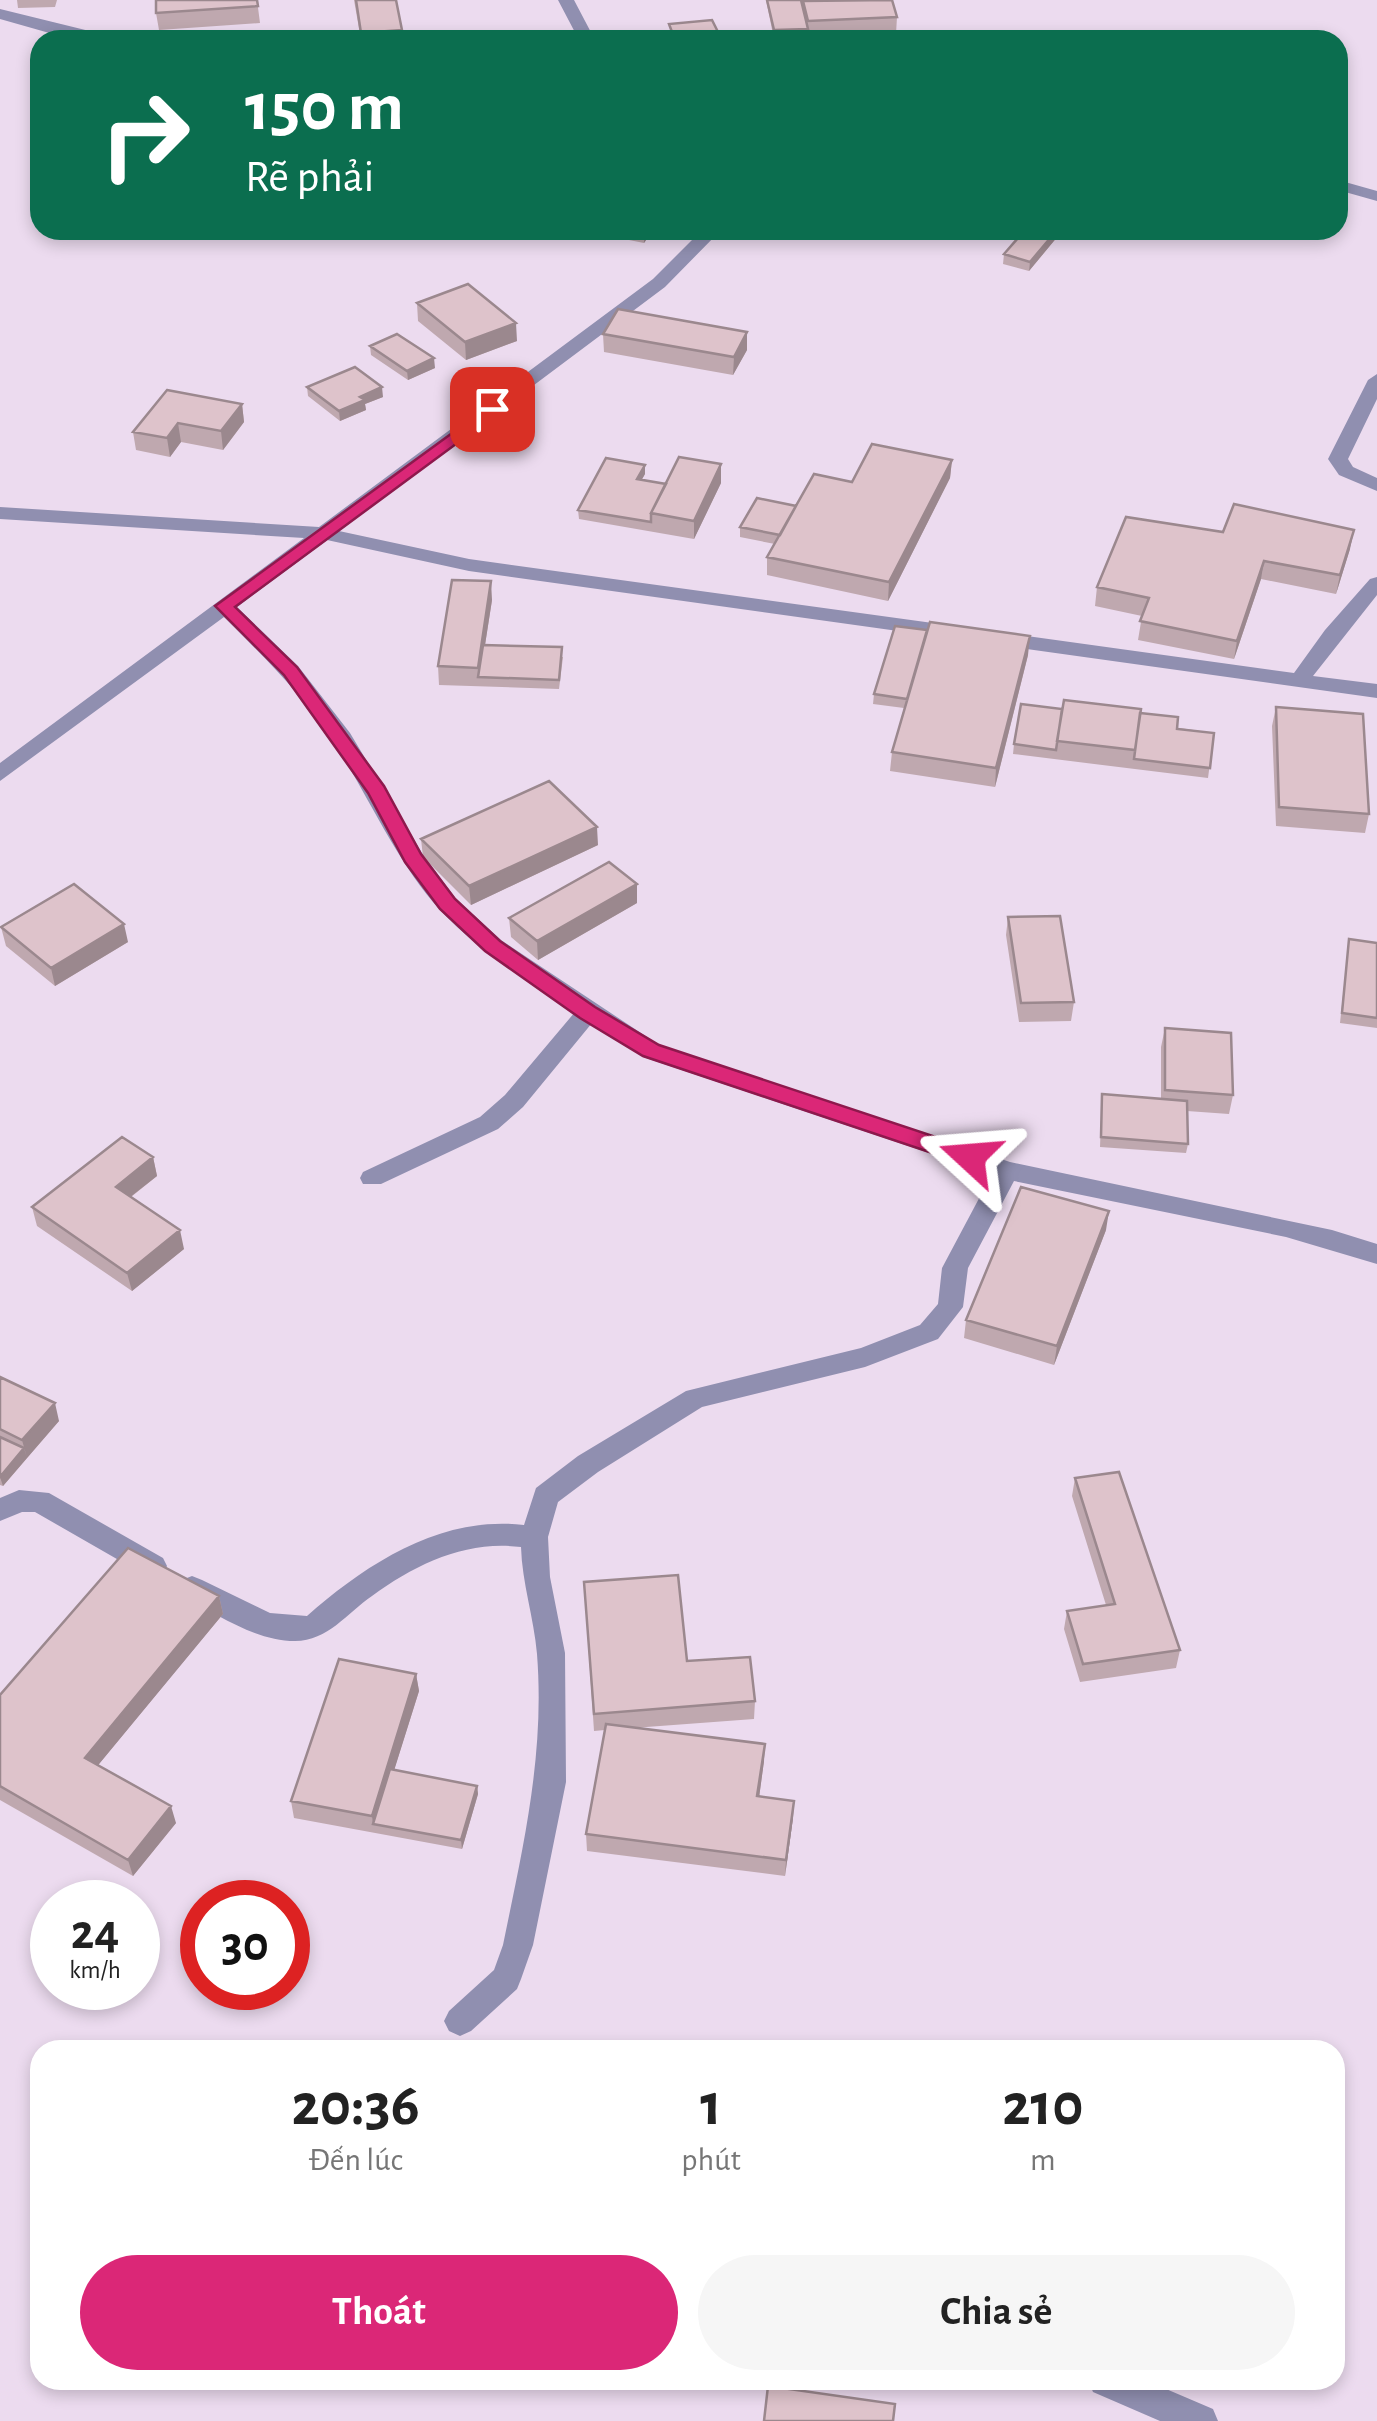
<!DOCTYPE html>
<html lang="vi">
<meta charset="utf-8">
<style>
:root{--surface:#fff;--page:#f6f6f6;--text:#222;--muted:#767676;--accent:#db2777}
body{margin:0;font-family:"Alegreya Sans",sans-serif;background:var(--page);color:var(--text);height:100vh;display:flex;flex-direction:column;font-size:38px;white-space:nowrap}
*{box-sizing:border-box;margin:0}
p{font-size:32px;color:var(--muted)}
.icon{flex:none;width:55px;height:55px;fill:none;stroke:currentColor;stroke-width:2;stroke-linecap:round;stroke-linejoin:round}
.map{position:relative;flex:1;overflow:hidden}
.drawer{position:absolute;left:30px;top:2040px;width:1315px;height:350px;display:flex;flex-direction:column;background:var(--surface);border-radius:30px;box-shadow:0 5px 15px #0003}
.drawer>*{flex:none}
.top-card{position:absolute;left:30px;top:30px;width:1318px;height:210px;border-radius:30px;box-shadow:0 5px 15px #0003;background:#0b6e4f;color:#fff;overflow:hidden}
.speed{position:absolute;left:30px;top:1880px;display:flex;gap:20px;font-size:50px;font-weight:700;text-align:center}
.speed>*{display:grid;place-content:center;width:130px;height:130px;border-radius:50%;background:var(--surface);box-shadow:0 5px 15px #0003;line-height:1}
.speed small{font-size:25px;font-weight:400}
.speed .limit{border:15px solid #d22;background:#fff;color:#111}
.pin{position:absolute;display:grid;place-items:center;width:85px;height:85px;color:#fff;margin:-42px;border-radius:20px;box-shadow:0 5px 15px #0006}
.me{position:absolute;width:110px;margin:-55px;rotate:289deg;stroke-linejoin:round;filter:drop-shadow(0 0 8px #0008)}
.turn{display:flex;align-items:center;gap:35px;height:210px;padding:0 50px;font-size:45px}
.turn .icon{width:130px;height:130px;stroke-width:2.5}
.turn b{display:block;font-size:70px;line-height:85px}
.eta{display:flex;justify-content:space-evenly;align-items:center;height:170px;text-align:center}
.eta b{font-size:60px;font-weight:700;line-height:70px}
.primary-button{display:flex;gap:20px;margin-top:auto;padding:20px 50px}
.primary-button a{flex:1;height:115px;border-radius:60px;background:var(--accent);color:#fff;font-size:40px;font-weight:700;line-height:115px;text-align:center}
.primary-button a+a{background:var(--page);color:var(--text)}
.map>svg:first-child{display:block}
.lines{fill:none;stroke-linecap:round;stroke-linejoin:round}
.street{fill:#908fb0;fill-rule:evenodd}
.wall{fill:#bfa8af}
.shaded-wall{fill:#9b888e}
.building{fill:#dec3cb;stroke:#9b888e;stroke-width:2.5}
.route{fill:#db2777;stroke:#8e194d;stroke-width:2.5}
</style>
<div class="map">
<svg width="1377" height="2421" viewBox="0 0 1377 2421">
<rect width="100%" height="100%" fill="#ecdbef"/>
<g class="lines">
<path class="street" d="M558,0H574L595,40H579Z
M0,9L126,40L67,38L0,19Z
M1338,180L1377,191V201L1338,190Z
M702,230H721L665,287L339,531L469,559L1294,673L1325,630L1370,579L1377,577V595L1313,676L1377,684V698L469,571L327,540L237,607L298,666L350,733L422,853L456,899L501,940L659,1045L1010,1162L1332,1230L1377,1244V1264L1286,1237L1014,1181L968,1268L963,1307L938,1339L865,1367L702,1407L598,1472L558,1502L548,1537L550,1577L565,1653L566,1782L533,1945L521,1979L517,1989L471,2031L460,2036L449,2031L444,2021L449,2011L494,1970L503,1945C523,1847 545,1755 537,1654C534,1618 522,1583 521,1547C466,1540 416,1564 372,1596C347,1613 328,1641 295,1641C255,1641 217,1614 182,1596L178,1588L182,1580L192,1576L202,1580L270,1613L307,1616C366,1564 441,1515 524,1525L536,1488L578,1456L686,1391L861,1348L920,1325L938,1304L942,1268L992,1174L643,1057L592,1023L523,1107L498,1129L381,1184H363L360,1178L363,1172L480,1117L505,1095L575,1012C528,981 480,952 441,911C396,862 370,798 334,743C304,696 264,657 224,617L0,781V763L304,538L0,519V507L319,527L653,279Z
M1377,374V399L1348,459L1353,467L1377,478V491L1339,475L1328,459L1368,380Z
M19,1490L49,1493L163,1558L167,1566L163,1574L153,1577L143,1574L35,1512H22L0,1521V1498Z
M1088,2380H1145L1213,2409L1218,2421H1160L1093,2392Z"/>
</g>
<path class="wall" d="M17,0H57L55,7L18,8Z
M257,0L260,23L159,30L156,13Z
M354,0H396L403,40H361Z
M766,0H801L803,8V1L897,17L896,34L774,39Z
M609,230H653L644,243L609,236Z
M1025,230H1063L1029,271L1003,264L1004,254Z
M417,303L517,341L466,360L418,321Z
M747,332V350L733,375L604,352L603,334Z
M370,346L435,368L408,380L371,355Z
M307,387L383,397L365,404L366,410L340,421L308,396Z
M242,404L244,422L223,450L181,442L170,457L136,450L133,432Z
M952,460L950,478L888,601L767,575V557L775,544L740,537V527L796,506L852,482Z
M721,464V483L694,539L579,519L578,510L645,474L642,479L666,484Z
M1223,532L1350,549L1336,594L1261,579L1234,659L1138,640L1142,616L1095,606L1097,587Z
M492,600L485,645L563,657L559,689L439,685L438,666Z
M1028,655L995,787L890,771L892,752L904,708L873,704L874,694Z
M1276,707L1369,814L1365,833L1276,826L1272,726Z
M1139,722L1214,733L1208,778L1013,754L1014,744Z
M421,839L598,845L471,905L423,857Z
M637,903L538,960L511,937L509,918Z
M1008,917L1074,1002L1071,1021L1019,1022L1006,935Z
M1,927L128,942L55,986L6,946Z
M1349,939L1377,943V1028L1340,1023Z
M1165,1028L1233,1095L1229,1114L1187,1111L1188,1144L1186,1153L1100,1147L1102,1094L1161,1099V1047Z
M153,1157L157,1176L131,1197L184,1249L132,1291L37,1226L32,1207Z
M1106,1230L1054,1365L964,1338L966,1320Z
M0,1377L59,1421L3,1486L0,1485Z
M1075,1478L1180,1650L1176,1668L1080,1682L1064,1629L1067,1611L1106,1605L1072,1496Z
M584,1582L687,1661L755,1701L754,1719L633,1728L764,1761L759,1797L793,1818L785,1876L587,1851L586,1834L605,1730L594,1731Z
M219,1596L223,1614L98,1765L176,1823L133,1876L0,1800V1695Z
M416,1674L419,1691L394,1770L477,1786L478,1794L462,1849L294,1818L291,1801Z"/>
<path class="shaded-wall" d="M646,230H653L644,243V233Z
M1057,230H1063L1029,271L1030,262Z
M516,323L517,341L466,360L465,342Z
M747,332V350L733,375L734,357Z
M434,358L435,368L408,380L407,371Z
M382,387L383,397L365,404L366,410L340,421L339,411L360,397Z
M242,404L244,422L223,450L221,431Z
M178,423L181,442L170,457L167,438Z
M952,460L950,478L888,601L889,582Z
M721,464V483L694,539V521Z
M645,465V474L637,488V479Z
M1354,530L1350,549L1336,594L1340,575Z
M1264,561L1261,579L1234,659L1237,641Z
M491,581L492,600L480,677H478V668Z
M1030,636L1028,655L995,787L996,768Z
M597,827L598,845L471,905L469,886Z
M637,884V903L538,960L537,941Z
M124,924L128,942L55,986L51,968Z
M153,1157L157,1176L120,1205L116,1187Z
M1109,1211L1106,1230L1054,1365L1057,1346Z
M180,1230L184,1249L132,1291L127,1273Z
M55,1403L59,1421L27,1458L22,1440Z
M24,1448L27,1458L3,1486L0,1477Z
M219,1596L223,1614L90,1775L85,1758Z
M416,1674L419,1691L377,1825L373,1824L372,1816Z
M765,1744L764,1761L757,1813V1796Z
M477,1786L478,1794L462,1849L461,1840Z
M794,1801L793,1818L785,1876L786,1860Z
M171,1806L176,1823L133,1876L128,1860Z"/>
<path class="building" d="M156,0H257L258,6L156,13Z
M356,0H396L402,30L361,33Z
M767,0H801L808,29L774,30Z
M892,0L897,17L808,21L803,1Z
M712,20L722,40H675L669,24Z
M627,230H646L644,233Z
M1025,230H1057L1030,262L1004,254Z
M468,284L516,323L465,342L417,303Z
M618,309L747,332L734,357L603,334Z
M397,334L434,358L407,371L370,346Z
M355,367L382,387L360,397L365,400L339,411L307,387Z
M167,390L242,404L221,431L178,423L167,438L133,432Z
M872,444L952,460L889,582L767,557L814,474L852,482Z
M679,457L721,464L694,521L651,513Z
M606,458L645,465L637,479L666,484L651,513V522L578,510Z
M757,498L796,506L780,535L740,527Z
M1234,504L1354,530L1340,575L1264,561L1237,641L1140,621L1149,598L1097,587L1126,517L1223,532Z
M452,580L491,581L478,668L438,666Z
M930,622L1030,636L996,768L892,752Z
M895,626L927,630L907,699L874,694Z
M483,645L562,647L559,680L478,677Z
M1064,700L1141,709L1135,750L1057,741Z
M1021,704L1062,709L1056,750L1014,744Z
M1276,707L1363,714L1369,814L1279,807Z
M1140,713L1178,717L1177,729L1214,733L1210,768L1134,759Z
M549,781L597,827L469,886L421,839Z
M609,862L637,884L537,941L509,918Z
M74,884L124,924L51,968L1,927Z
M1060,916L1074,1002L1021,1003L1008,917Z
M1349,939L1377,943V1018L1342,1013Z
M1165,1028L1231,1033L1233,1095L1165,1090Z
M1102,1094L1187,1101L1188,1144L1101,1137Z
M122,1137L153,1157L116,1187L180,1230L127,1273L32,1207Z
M1021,1187L1109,1211L1057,1346L966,1320Z
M0,1377L55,1403L22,1440L0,1429Z
M0,1437L24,1448L0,1477Z
M1119,1472L1180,1650L1083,1664L1067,1611L1115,1604L1075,1478Z
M128,1548L219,1596L85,1758L171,1806L128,1860L0,1786V1695Z
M678,1575L687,1661L750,1657L755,1701L594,1714L584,1582Z
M339,1659L416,1674L372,1816L291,1801Z
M606,1724L765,1744L757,1796L794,1801L786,1860L586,1834Z
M390,1769L477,1786L461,1840L373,1824Z
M187,2043L217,2050H184Z
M768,2386L895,2404L893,2421H764Z"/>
<path class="route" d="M492,404L500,409L498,413L235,607L297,667L384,786L421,854L455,899L500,941L595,1007L659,1045L978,1151L981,1157L978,1163H962L643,1056L580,1018L485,951L440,909L405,862L368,793L284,675L215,606Z"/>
</svg>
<div class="speed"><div>24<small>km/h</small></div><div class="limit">30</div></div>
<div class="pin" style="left:492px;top:409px;background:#d93025"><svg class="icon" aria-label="arrive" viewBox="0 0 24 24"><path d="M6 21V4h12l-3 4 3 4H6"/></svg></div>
<svg class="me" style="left:970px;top:1157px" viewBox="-20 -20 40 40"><path d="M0-17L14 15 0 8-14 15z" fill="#db2777" stroke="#fff" stroke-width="4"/></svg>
<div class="top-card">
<div class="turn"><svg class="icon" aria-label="right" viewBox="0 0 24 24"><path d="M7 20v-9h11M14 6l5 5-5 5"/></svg><div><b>150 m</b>Rẽ phải</div></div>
</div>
<section class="drawer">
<div class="eta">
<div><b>20:36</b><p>Đến lúc</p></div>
<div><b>1</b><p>phút</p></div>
<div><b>210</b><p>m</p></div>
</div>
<div class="primary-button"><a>Thoát</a><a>Chia sẻ</a></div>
</section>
</div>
